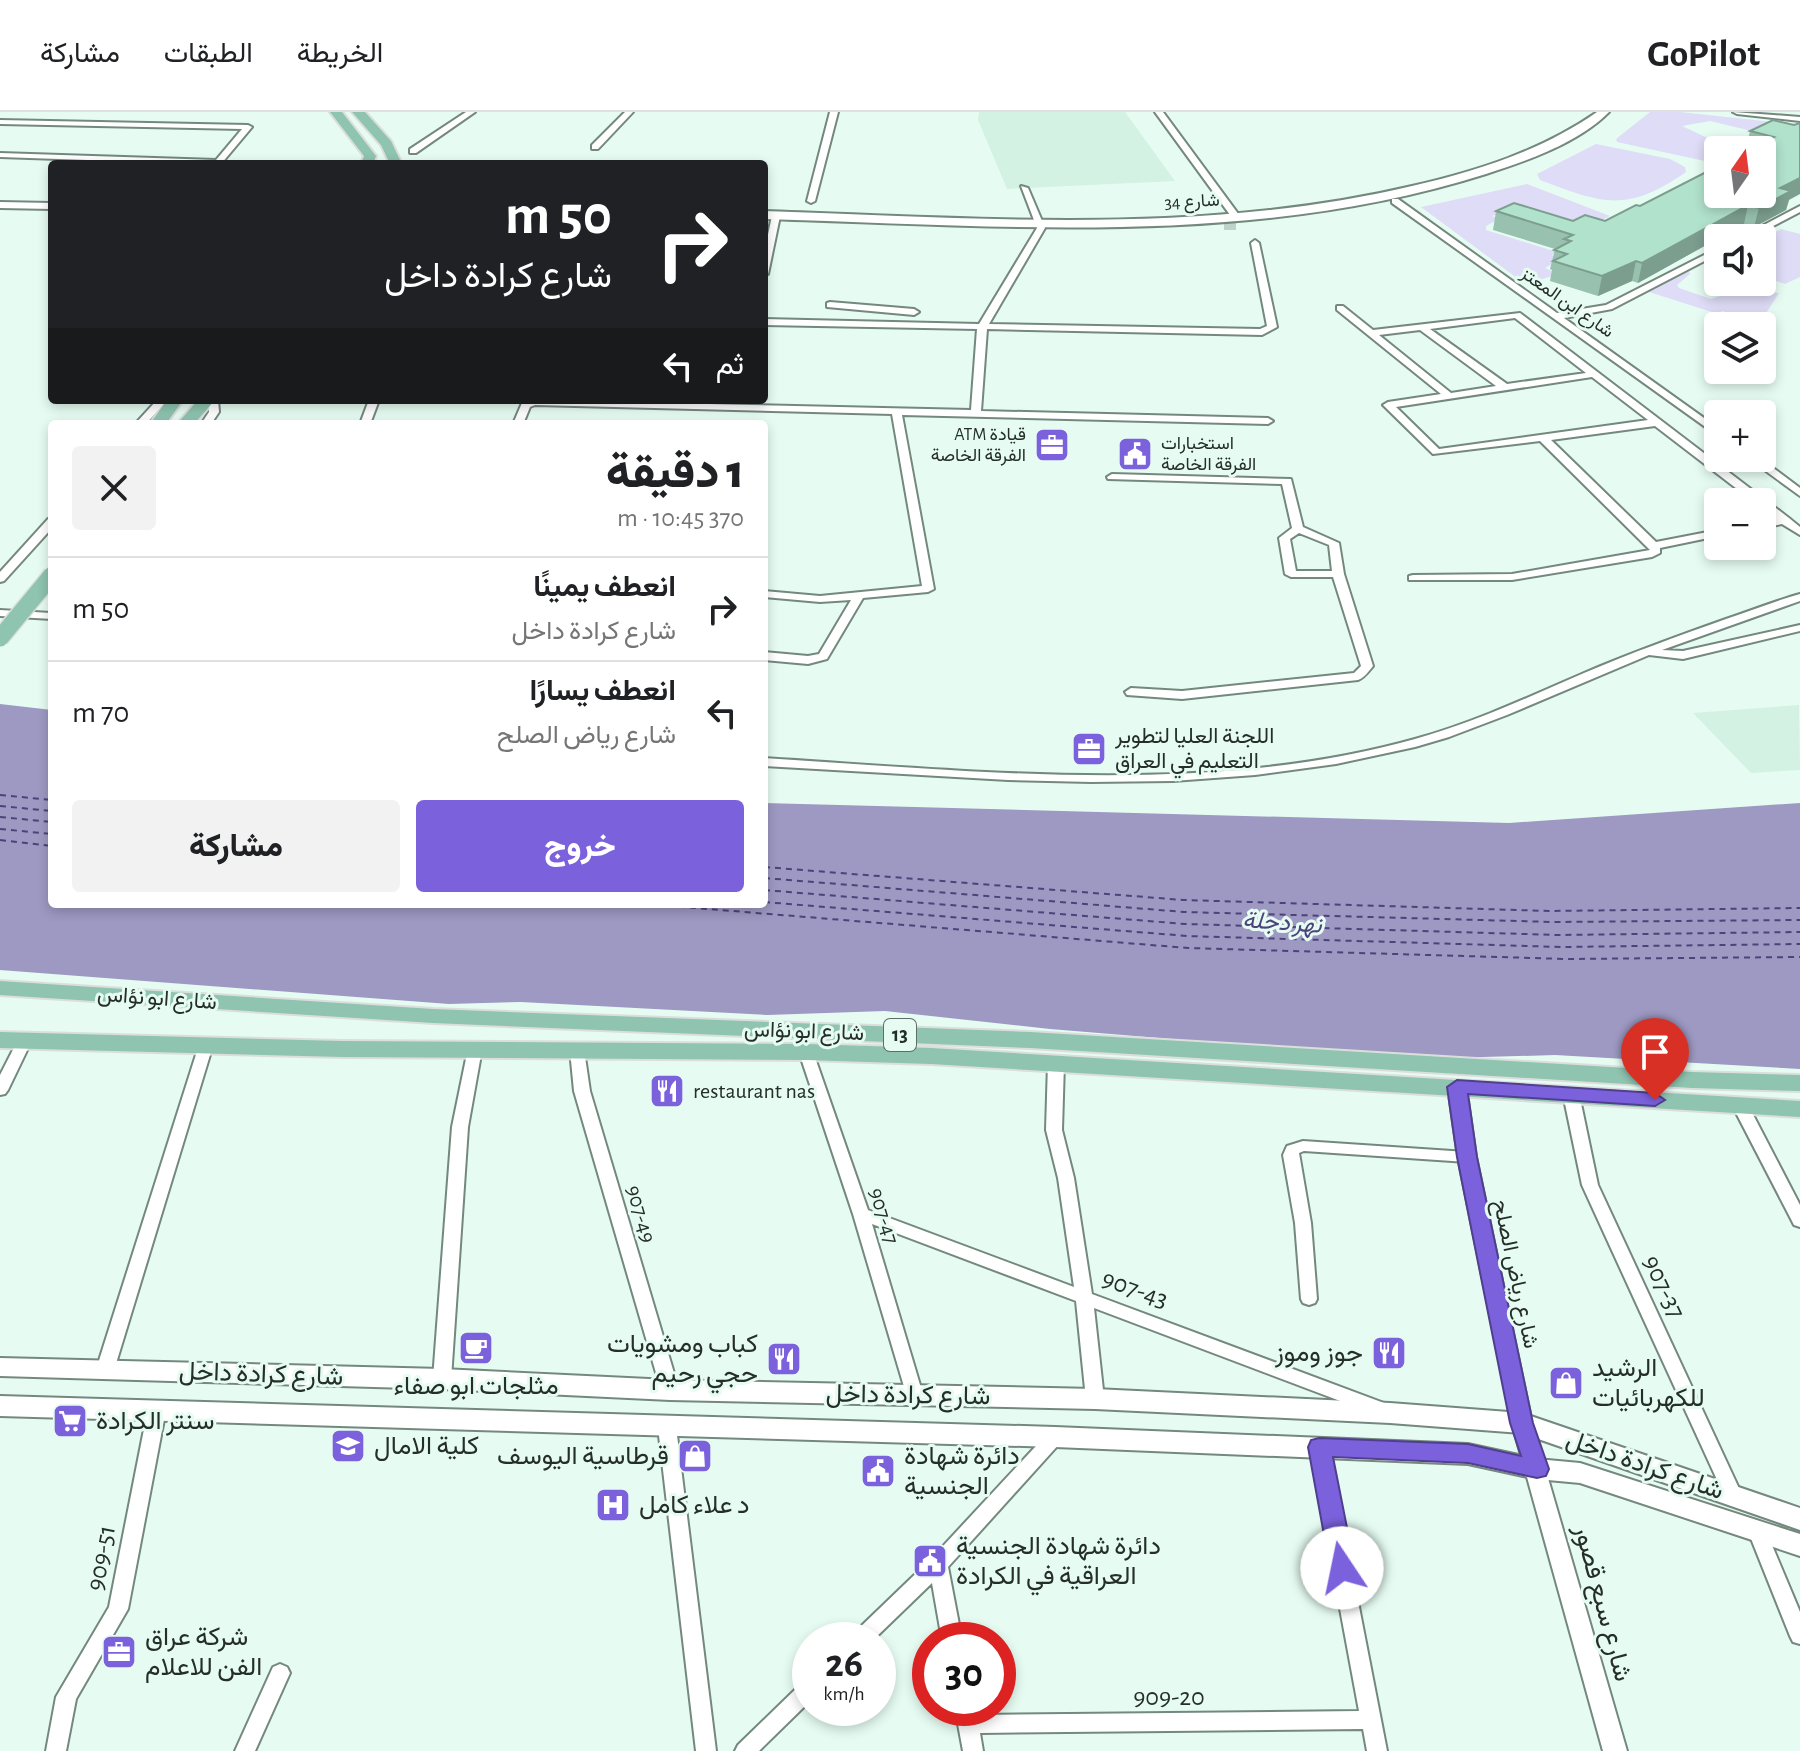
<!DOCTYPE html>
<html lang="ar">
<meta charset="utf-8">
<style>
:root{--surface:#fff;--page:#f2f2f2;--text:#202124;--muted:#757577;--line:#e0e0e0;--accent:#7b61dc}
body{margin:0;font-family:"Alegreya Sans",Vazirmatn,sans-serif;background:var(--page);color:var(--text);direction:rtl;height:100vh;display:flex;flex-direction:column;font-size:30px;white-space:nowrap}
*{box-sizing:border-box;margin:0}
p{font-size:26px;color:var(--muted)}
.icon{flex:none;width:44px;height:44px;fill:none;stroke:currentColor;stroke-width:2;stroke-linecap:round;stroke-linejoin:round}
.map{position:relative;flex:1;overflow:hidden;direction:ltr}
.drawer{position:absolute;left:48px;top:308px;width:720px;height:488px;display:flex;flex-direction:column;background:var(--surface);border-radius:8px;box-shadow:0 4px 12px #0003;direction:rtl}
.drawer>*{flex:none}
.guide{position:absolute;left:48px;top:48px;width:720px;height:244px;border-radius:8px;box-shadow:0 4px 12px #0003;direction:rtl;background:#202124;color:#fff;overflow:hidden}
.needle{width:52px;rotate:14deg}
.tools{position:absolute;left:1704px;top:24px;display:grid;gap:16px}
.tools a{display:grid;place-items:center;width:72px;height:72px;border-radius:8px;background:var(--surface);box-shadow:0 4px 12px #0003;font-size:40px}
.speed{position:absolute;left:792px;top:1510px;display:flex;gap:16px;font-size:40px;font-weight:700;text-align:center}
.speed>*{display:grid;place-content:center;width:104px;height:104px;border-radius:50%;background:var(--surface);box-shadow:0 4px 12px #0003;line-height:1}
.speed small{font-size:20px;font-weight:400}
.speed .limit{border:12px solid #d22;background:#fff;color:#111}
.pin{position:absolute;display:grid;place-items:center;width:68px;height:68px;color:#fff;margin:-82px -34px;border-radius:50% 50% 50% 0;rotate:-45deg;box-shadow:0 0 8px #0007}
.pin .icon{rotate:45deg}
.me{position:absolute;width:88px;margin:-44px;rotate:349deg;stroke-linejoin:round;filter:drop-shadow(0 0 6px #0008)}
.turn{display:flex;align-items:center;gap:28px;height:168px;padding:0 24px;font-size:36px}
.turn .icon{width:104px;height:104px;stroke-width:2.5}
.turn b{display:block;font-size:56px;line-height:68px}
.then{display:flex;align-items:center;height:76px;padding:0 24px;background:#0003;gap:16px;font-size:30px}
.round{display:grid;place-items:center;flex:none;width:84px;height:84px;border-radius:8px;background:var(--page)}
.headline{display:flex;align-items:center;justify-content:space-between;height:136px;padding:0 24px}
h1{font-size:48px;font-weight:800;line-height:60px}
.cta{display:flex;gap:16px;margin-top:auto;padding:16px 24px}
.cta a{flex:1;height:92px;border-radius:8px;background:var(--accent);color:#fff;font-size:32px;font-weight:800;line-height:92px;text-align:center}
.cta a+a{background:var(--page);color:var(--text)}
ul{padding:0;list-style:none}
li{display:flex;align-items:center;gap:24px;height:104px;padding:0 24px;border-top:2px solid var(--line)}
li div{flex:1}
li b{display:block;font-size:30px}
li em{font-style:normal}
header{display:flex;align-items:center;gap:48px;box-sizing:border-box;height:112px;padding:0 40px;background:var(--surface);border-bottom:2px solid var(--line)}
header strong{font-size:38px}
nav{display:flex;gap:44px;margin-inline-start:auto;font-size:28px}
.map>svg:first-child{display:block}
.built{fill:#d3f2e3}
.green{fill:#dedcf6}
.water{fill:#9d99c2}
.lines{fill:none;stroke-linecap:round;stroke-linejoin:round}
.ferry{stroke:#4c437a;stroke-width:2;stroke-dasharray:6 5;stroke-linecap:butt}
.secondary-tunnel{stroke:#c0d3ca;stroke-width:12;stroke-dasharray:12 6;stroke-linecap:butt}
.minor-casing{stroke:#74887e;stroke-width:4}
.tertiary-casing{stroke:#74887e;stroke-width:4}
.secondary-casing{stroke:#74887e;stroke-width:4}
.primary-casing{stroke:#dcdedd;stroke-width:4}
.minor{fill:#fff;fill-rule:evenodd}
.tertiary{fill:#fff;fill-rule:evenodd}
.secondary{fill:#fff;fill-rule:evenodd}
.primary{fill:#8ec4b0;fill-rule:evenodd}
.primary-bridge-casing{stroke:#dcdedd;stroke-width:20;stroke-linecap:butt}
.primary-bridge{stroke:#8ec4b0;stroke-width:17}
.wall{fill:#98c2af}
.shaded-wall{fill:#7c9e8f}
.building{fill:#b1e2cc;stroke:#7c9e8f;stroke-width:2}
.route{fill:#7b61dc;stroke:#503f8f;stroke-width:2}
.labels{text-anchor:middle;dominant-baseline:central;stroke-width:6;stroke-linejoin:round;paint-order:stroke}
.far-street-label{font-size:18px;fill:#262e2a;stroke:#e6fcf2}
.far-poi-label{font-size:18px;fill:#262e2a;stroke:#e6fcf2;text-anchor:end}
.shield{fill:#e6fcf2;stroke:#606c66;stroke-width:2}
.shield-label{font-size:20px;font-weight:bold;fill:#262e2a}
.poi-label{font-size:22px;fill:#262e2a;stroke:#e6fcf2;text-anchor:start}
.street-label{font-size:22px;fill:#262e2a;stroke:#e6fcf2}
.water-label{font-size:24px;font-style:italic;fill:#4c437a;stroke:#e6fcf2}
.near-street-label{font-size:26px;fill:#262e2a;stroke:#e6fcf2}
.near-poi-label{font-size:26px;fill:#262e2a;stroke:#e6fcf2;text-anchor:start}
</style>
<header>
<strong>GoPilot</strong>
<nav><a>الخريطة</a><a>الطبقات</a><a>مشاركة</a></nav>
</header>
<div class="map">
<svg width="1800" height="1639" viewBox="0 0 1800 1639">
<rect width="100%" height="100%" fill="#e6fcf2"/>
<path class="built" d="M979,0H1125L1175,69L1007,77L978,8Z
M1799,593L1800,658L1751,661L1693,601Z"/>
<path class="green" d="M1650,0H1680L1800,13L1785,27L1710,9L1682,14L1716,30L1719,38L1714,51L1617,30L1616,27Z
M1596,32L1670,47L1685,55L1686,60C1627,101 1603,92 1540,68L1537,62Z
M1527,72L1610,104L1594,112L1503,100L1492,104L1499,107L1486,114V118L1557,140L1552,143L1557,149L1545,156L1559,162L1525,172L1421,95Z
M1781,117L1800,122V165L1785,172L1762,164L1761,126Z
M1689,159L1690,162L1677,173L1679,176L1711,187L1742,177L1779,181L1761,209L1722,199L1718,202L1649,180Z"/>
<path class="water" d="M0,592L52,598V792H764V691L1509,711L1800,691V957L1555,943L1415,947L1050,917L885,899L767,903L521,890L449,892L0,858Z"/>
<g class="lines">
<path class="ferry" d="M0,683L52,688
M0,694L52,699
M0,705L52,710
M0,717L52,722
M0,728L52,734
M764,755L1183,788L1550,799L1800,796
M764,766L1184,800L1554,810L1800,808
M764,778L1185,812L1558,823L1800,820
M764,790L1187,824L1562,835L1800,832
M646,792L1188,836L1567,847L1800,845"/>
<path class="secondary-tunnel" d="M1224,112H1237"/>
<g class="minor-casing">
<path id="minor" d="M466,0H475L416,41H410V37Z
M625,0H633L598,37H592V33Z
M830,0H838L815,89L811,91L807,89Z
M1155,0H1163L1239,103V107H1233Z
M1733,0L1800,5V9L1737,2Z
M0,8L248,13L252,15L221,52H205L0,45V41L216,48L242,17L0,12Z
M1021,74L1028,76L1045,116L989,212L1260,217L1267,214L1251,131L1255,128L1259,131L1277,215L1262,223L987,217L981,299L1268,306L1273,309L1268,312L902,303L934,477L928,480L863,486L827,547L808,552L764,548V540L808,544L819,542L851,488L820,490L764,485V479L820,484L922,474L892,302L535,293L530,295L523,312H513L522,291L530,288L971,298L977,217L764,213V207L979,212L1037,116Z
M1392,87H1398L1557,201L1606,193L1718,136V142L1612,197L1564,206L1718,316V324L1392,91Z
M1800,94V100L1750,126H1739Z
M776,101L780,104L768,162L764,165V141L772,104Z
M830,190L914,197L919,200L914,203L827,195V191Z
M1337,194H1343L1373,218L1520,201L1789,406L1800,415V423L1782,412L1762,416V410L1776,407L1762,396V390H1754L1655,314L1551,328L1656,430L1718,418V424L1660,436V441L1652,445L1512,468H1409V464L1413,463L1512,462L1650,438L1540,329L1433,342L1383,293L1388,290L1441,282L1337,198ZM1515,206L1586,261L1507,272L1430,217ZM1420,218L1496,274L1451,281L1379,223ZM1592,265L1648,308L1439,337L1396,295Z
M157,288H167L146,312H135Z
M208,288H218L219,300L211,312H201L209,300Z
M369,288H379L370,312H360Z
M1748,346H1760L1800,376V384Z
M1112,362L1291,367L1303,415L1339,431L1344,462L1373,554C1369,559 1364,566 1358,568L1182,587L1127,583L1125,580L1131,576L1182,579L1354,561L1361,554L1333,465H1291L1285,462L1279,426L1292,416L1282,372L1108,367L1107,365ZM1299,421L1329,433L1332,459H1296L1290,427Z
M52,406V416L4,469L0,470V460L48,407Z
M1800,482V489L1662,538L1683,539L1800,513V519L1683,547L1649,543L1507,603L1449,625L1415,635L1336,652L1255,663L1173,669L1091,670L1008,668L764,654V646C975,659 1209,685 1415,627C1473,611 1529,585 1584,561C1631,541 1678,524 1726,507C1750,499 1775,489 1800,482Z
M0,498L51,501L52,507L0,504Z
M25,923L32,928L8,978L5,982L0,983V963L18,928Z
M206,928L213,933L114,1258L111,1263L105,1265L99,1263L96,1258L199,933Z
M475,932L482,937L468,1015L451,1267L448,1272L442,1274L436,1272L433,1267L452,1015L468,937Z
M577,933L584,938L590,979L679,1278L676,1283L670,1285L664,1283L661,1278L574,979L570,938Z
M806,935L813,940L868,1098L1074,1175L1058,1066L1046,1018L1048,951L1051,947H1061L1064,951L1062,1018L1074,1066L1092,1182L1384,1291L1387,1296L1384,1301L1378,1303L1372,1301L1094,1196L1104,1287L1101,1292L1095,1294L1089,1292L1086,1287L1076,1189L872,1112L923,1283L920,1288L914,1290L908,1288L853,1102L799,940Z
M1571,977L1576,978L1579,982L1598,1073L1742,1383L1739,1388L1733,1390L1727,1388L1724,1383L1582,1073L1563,982L1566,978Z
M1740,988L1745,989L1748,993L1800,1093V1115L1794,1113L1792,1109L1732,993L1735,989Z
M1303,1029L1467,1040L1473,1041L1475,1045L1473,1049L1467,1050L1304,1039L1299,1041L1311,1111L1317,1187L1315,1191L1309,1193L1303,1191L1301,1187L1295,1111L1283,1043L1287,1034Z
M157,1290L163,1292L166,1297L128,1497L76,1587L66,1639H46L56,1585L109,1495L148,1297L151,1292Z
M667,1308L673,1310L676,1315L716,1639H696L658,1315L661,1310Z
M1055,1318L1061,1320L1064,1325L1061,1330L948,1455L962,1528H942L932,1471L873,1528H850L853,1522L931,1447L1049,1320Z
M1319,1328L1325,1330L1328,1335L1387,1639H1367L1363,1617L980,1621L983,1639H963L955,1596H975L976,1603L1359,1599L1310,1335L1313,1330Z
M1757,1411L1764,1414L1766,1419L1800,1500V1532L1793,1530L1790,1524L1748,1419L1750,1414Z
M280,1552L287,1555L290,1561L255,1639H235L273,1555Z
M810,1567V1589L759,1639H735L738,1633L803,1570Z"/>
</g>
<g class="tertiary-casing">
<path id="tertiary" d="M0,90L52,91V97L0,96Z
M1457,969L1463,971L1466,975L1476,1045L1532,1311L1627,1639H1603L1512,1311L1458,1045L1448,975L1451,971Z"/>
</g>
<g class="secondary-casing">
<path id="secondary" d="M1597,0H1609C1578,31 1527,49 1486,62C1253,136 1004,114 764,107V99C980,106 1200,124 1412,74C1477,59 1541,39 1597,0Z
M0,1246L442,1257L670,1268L1095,1277L1390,1291L1522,1301L1800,1396V1418L1521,1321L1390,1311L1095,1297L670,1288L442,1277L0,1264Z
M0,1284L1055,1315L1468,1332L1537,1347L1580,1351L1800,1422V1444L1580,1371L1537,1367L1468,1352L1055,1335L0,1304Z"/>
</g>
<g class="primary-casing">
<path id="primary" d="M330,0H342L376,44L373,52H361L364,44Z
M352,0H365L391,29L402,52H390L381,33Z
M167,288H183L166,312H150Z
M198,288H215L194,312H177Z
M0,869L433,897L1030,920L1692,960L1800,963V979L1692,976L1030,936L433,911L0,883Z
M0,920L342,929L806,932L931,936L1800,989V1005L931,952L806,948L342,945L0,936Z"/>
</g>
<use href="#minor" class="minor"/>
<use href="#tertiary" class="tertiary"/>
<use href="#secondary" class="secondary"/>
<use href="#primary" class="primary"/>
<g class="primary-bridge-casing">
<path id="primary-bridge" d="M0,526L52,463"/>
</g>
<use href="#primary-bridge" class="primary-bridge"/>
</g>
<path class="wall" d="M1773,8L1789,88L1786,98L1754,115L1744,112L1638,171L1632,169L1598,184L1550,169L1552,158L1550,157L1555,137L1493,118L1496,99L1573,109H1605L1640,94L1750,38L1746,37L1750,19Z"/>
<path class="shaded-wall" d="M1800,66V82L1789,88L1786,98L1754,115L1759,96L1780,76Z
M1748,93L1744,112L1638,171L1642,151Z
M1636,149L1632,169L1598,184L1602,164Z"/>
<path class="building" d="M1773,8L1794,13L1800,11V66L1780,76L1791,79L1759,96L1748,93L1642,151L1636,149L1602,164L1553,149L1567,142L1554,138L1571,129L1564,127L1573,123L1496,99L1514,91L1573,109L1585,103L1605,109L1636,93L1640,94L1718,54V82H1762V38H1750L1774,25L1750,19Z"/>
<path class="route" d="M1457,968L1655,981L1665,988L1655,994L1468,982L1477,1045L1533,1311L1549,1357L1546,1364L1537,1366L1468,1351L1333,1345L1355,1456L1351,1463L1342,1466L1333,1463L1330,1456L1308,1335L1311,1328L1319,1326L1468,1332L1521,1344L1510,1311L1457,1045L1447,975Z"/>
<defs>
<g id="office-square" transform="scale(1.8)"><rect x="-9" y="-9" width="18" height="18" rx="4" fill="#7b61dc" stroke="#e6fcf2"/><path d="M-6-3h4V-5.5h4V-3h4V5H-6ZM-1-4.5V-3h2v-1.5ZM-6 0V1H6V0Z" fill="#fff"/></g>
<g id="civic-square" transform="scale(1.8)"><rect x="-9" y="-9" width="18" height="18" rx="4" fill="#7b61dc" stroke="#e6fcf2"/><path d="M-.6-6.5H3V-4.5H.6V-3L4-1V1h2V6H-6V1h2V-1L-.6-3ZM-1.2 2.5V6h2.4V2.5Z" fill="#fff"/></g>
<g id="restaurant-square" transform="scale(1.8)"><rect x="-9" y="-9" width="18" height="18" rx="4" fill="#7b61dc" stroke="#e6fcf2"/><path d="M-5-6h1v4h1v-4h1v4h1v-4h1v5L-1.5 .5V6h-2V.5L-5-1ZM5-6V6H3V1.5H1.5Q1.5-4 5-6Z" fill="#fff"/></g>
<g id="cafe-square" transform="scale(1.8)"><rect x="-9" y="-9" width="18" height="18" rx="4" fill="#7b61dc" stroke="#e6fcf2"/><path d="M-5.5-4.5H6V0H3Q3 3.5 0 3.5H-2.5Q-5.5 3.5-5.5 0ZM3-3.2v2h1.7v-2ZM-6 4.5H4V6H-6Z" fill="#fff"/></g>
<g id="shop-square" transform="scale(1.8)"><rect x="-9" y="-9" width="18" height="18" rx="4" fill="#7b61dc" stroke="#e6fcf2"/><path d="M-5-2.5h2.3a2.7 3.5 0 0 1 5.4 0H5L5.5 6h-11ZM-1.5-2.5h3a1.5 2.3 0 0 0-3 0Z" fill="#fff"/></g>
<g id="supermarket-square" transform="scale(1.8)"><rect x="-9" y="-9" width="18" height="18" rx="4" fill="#7b61dc" stroke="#e6fcf2"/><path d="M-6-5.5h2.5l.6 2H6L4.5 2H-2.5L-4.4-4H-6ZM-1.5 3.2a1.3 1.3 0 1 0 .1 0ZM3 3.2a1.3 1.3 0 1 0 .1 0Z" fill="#fff"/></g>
<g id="university-square" transform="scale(1.8)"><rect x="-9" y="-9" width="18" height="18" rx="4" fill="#7b61dc" stroke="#e6fcf2"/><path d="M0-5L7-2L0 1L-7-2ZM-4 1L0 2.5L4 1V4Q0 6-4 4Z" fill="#fff"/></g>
<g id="hospital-square" transform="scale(1.8)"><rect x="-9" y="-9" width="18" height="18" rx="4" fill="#7b61dc" stroke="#e6fcf2"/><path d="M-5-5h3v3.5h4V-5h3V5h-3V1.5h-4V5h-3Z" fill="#fff"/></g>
</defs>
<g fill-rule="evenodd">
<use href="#office-square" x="1052" y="333"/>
<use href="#civic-square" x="1135" y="342"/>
<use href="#office-square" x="1089" y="637"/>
<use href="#restaurant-square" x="667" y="979"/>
<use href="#cafe-square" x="476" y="1236"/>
<use href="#restaurant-square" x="1389" y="1241"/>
<use href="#restaurant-square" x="784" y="1247"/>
<use href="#shop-square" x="1566" y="1271"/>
<use href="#supermarket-square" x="70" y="1309"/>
<use href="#university-square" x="348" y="1334"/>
<use href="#shop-square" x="695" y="1344"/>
<use href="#civic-square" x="878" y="1359"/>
<use href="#hospital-square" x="613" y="1393"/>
<use href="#civic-square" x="930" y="1449"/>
<use href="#office-square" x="119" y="1540"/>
</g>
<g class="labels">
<g class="far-street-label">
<text transform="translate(1192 90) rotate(-3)">شارع 34</text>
<text transform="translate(1567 191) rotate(35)">شارع ابن المعتز</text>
</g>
<g class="far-poi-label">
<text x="1026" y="323">ATM قيادة<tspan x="1026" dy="21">الفرقة الخاصة</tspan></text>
<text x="1161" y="332" text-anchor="start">استخبارات<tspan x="1161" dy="21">الفرقة الخاصة</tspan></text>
</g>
<rect class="shield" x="884" y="907" width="32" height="32" rx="6"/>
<g class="shield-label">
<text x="900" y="923">13</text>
</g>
<g class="poi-label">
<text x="1115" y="624">اللجنة العليا لتطوير<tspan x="1115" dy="25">التعليم في العراق</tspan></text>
<text x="693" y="979">restaurant nas</text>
</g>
<g class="street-label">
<text transform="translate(157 886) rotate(4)">شارع ابو نؤاس</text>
<text transform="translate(804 919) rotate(2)">شارع ابو نؤاس</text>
<text transform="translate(641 1102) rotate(74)">907-49</text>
<text transform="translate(884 1104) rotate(73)">907-47</text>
<text transform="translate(1516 1162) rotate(78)">شارع رياض الصلح</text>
</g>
<g class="water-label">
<text transform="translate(1282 811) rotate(4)">نهر دجلة</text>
</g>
<g class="near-street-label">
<text transform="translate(1664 1175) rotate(65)">907-37</text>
<text transform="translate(1135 1177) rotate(20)">907-43</text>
<text transform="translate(261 1262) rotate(2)">شارع كرادة داخل</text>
<text transform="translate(908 1283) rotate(1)">شارع كرادة داخل</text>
<text transform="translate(1645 1353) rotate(19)">شارع كرادة داخل</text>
<text transform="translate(101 1446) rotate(-79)">909-51</text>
<text transform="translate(1603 1491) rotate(75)">شارع سبع قصور</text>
<text x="1169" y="1585">909-20</text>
</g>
<g class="near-poi-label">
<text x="758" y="1232" text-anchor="end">كباب ومشويات<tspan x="758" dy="30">حجي رحيم</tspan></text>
<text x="1363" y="1241" text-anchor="end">جوز وموز</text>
<text x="1592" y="1256">الرشيد<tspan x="1592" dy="30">للكهربائيات</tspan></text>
<text x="476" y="1274" text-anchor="middle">مثلجات ابو صفاء</text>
<text x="96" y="1309">سنتر الكرادة</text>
<text x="374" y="1334">كلية الامال</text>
<text x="669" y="1344" text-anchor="end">قرطاسية اليوسف</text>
<text x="904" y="1344">دائرة شهادة<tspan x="904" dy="30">الجنسية</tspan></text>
<text x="639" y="1393">د علاء كامل</text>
<text x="956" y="1434">دائرة شهادة الجنسية<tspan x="956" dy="30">العراقية في الكرادة</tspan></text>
<text x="145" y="1525">شركة عراق<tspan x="145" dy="30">الفن للاعلام</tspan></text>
</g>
</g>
</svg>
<div class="tools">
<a><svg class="needle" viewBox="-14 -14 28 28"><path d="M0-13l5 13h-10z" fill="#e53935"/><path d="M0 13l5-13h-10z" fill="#757577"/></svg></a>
<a><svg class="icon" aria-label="sound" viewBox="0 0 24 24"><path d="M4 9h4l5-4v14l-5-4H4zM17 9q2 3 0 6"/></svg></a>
<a><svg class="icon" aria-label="layers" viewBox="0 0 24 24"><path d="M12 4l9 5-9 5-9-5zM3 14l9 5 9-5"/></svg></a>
<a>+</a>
<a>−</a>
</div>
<div class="speed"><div>26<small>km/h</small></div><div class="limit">30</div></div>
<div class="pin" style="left:1655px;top:988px;background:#d93025"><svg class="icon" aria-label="arrive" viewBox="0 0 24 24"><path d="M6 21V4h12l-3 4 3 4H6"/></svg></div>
<svg class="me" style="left:1342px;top:1456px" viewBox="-20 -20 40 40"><circle r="19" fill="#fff"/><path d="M0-13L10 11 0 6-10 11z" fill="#7b61dc"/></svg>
<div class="guide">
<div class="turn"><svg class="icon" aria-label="right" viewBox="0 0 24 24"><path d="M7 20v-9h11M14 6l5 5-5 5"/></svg><div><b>50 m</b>شارع كرادة داخل</div></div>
<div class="then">ثم<svg class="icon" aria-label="left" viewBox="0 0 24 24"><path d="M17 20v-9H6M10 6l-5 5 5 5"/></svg></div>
</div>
<section class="drawer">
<div class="headline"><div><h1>1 دقيقة</h1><p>370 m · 10:45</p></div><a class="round"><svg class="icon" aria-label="close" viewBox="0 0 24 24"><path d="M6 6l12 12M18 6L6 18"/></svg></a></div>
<ul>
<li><svg class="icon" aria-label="right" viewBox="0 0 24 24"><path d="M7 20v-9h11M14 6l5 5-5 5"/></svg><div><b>انعطف يمينًا</b><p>شارع كرادة داخل</p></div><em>50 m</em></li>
<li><svg class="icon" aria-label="left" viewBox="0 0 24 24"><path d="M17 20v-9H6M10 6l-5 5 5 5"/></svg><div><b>انعطف يسارًا</b><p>شارع رياض الصلح</p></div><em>70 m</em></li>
</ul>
<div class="cta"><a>خروج</a><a>مشاركة</a></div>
</section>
</div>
